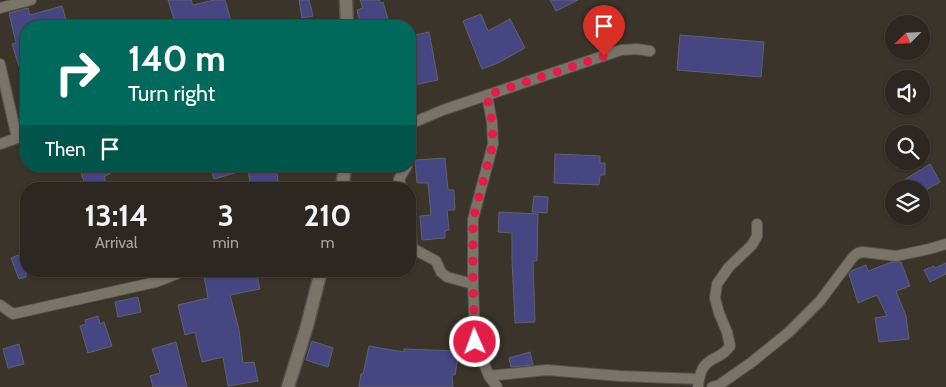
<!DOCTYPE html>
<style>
:root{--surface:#2c2720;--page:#342f29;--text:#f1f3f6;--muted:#a6a5a5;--line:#48443e}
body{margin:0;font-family:Cabin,sans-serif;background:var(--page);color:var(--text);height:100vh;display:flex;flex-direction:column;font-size:19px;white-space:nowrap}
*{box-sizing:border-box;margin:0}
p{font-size:16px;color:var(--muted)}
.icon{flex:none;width:28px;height:28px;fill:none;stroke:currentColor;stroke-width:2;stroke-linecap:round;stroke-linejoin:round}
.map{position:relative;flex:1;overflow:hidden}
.panel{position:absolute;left:20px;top:182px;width:396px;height:95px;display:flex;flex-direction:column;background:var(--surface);border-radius:20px;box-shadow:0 1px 4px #0004,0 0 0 1px var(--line)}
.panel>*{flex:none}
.hud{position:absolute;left:20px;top:20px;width:396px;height:152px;border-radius:20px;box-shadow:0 1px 4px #0004,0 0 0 1px var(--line);background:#00695c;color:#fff;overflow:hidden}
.needle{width:32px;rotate:246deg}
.fabs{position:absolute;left:885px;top:15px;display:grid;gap:10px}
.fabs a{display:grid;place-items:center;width:45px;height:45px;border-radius:50%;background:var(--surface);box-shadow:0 1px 4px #0004,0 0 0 1px var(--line);font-size:25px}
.pin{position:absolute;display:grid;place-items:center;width:42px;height:42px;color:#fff;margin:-51px -21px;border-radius:50% 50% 50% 0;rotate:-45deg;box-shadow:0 0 5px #0007}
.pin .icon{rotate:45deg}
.me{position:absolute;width:55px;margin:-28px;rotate:358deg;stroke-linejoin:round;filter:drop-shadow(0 0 4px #0008)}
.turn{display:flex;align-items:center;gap:18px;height:105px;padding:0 25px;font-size:22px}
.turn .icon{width:65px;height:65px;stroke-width:2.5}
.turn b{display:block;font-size:35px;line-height:42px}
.then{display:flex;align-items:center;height:48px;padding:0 25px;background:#0003;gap:10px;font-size:19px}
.eta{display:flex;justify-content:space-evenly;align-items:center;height:85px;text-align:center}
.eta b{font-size:30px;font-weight:800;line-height:35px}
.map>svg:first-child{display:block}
.building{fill:#464782;stroke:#60616d}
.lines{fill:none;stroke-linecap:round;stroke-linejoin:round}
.minor-casing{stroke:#56524a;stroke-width:12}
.tertiary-casing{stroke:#56524a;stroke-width:15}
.minor{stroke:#797368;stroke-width:10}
.tertiary{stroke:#797368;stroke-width:12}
.route{stroke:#e11d48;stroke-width:9;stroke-dasharray:0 16.2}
</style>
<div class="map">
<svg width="946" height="387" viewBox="0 0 946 387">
<rect width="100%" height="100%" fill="#3a342b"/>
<path class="building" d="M168,0H191L193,5L214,0H225L231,21L212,26H176Z
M299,0H309L313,16L302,18Z
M360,0H379L381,3L383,2L390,26H361L357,10L363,8Z
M550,0H578L556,11Z
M62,6L68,26H26V82H24L12,44L16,43L9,13L28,8L30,15Z
M481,14L488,31L510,19L525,48L498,63L482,69L463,21Z
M429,32L438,80L414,85L410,64V36Z
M680,35L764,42L761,77L677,70Z
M555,154L600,156V163H605V175H600L599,185L554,183Z
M445,158L448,190H454L455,210H447L449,230L445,231V238L422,240L420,216L431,215L428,183H417L415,160Z
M930,164L940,182L921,193V189H909L904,180Z
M78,166H123L104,177L109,189H87Z
M210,166H276L279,189H251L248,169L214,179Z
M534,196L548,197L547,213L532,212Z
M499,212L538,214L537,261H533L535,322L515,323L512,260V233L498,232Z
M26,252V277L19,279L11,258Z
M892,262H901L910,286L896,291L906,316L909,339L879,342L875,318L887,316L877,295L858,303L849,274L851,271L866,265L868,271Z
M946,263V274L930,282L924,270L934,266L935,268Z
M227,271H256L260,289L230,295L239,330L243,363L254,362L258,381L228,386L223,357L202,362L195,332L185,335L178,305L208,298L204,276Z
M138,297L141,312L118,317L115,302Z
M98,316L100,324L104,322L112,346L88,353L80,326L86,324L85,320Z
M312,341L333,348L328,367L306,360Z
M176,342L187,387H153L150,376L160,373L152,349Z
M19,344L24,364L8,368L3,349Z
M369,346L404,352V349L459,351L455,375H452L453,387H359L361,374H363Z
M530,352L533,365L511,367L509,358Z"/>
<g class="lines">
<g class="minor-casing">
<path id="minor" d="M0,8L31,0
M0,64L17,138
M487,95L492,122L493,144L473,219V284L475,342L489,376L497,387
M410,124L443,110L621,50L637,49L650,51
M0,144L17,138L26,137
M402,189L399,179L407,166
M410,211L412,248L436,261L441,272L447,277L473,284
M0,305L13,314L156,282L184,271
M489,376L547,370L620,376L699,379
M698,387C700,371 702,364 717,357C723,354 726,352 730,346L727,332L719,313L715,298L717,284L729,267L752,245L757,236V224
M712,387L719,385L752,362L789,332L820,301L853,257L858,253L863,252L896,256L929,249L946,244"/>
</g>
<g class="tertiary-casing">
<path id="tertiary" d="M346,0L347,26
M342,189L345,166
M288,387L307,326L321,271"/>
</g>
<use href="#minor" class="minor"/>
<use href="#tertiary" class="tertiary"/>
</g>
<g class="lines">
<path class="route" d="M475,342L473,284V219L493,144L492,122L487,95L604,56"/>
</g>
</svg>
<div class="fabs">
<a><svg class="needle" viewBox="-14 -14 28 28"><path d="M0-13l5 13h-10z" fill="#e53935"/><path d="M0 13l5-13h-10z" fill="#a6a5a5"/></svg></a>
<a><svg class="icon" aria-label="sound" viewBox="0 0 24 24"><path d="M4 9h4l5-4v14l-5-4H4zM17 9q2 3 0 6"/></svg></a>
<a><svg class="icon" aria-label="search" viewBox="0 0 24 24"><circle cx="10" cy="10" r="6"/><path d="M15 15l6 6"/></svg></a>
<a><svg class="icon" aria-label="layers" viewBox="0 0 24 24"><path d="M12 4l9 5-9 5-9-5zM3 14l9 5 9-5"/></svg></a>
</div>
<div class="pin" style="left:604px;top:56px;background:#d93025"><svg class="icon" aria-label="arrive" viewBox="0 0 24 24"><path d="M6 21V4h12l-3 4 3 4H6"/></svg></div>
<svg class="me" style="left:475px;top:342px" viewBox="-20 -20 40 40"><circle r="17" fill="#e11d48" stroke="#fff" stroke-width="3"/><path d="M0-11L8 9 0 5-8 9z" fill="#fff"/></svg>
<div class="hud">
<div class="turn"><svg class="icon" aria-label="right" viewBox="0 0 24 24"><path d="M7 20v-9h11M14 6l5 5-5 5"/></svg><div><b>140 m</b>Turn right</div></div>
<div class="then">Then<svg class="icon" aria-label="arrive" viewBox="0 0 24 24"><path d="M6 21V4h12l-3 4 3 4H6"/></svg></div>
</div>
<section class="panel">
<div class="eta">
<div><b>13:14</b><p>Arrival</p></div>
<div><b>3</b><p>min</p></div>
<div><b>210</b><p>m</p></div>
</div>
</section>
</div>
